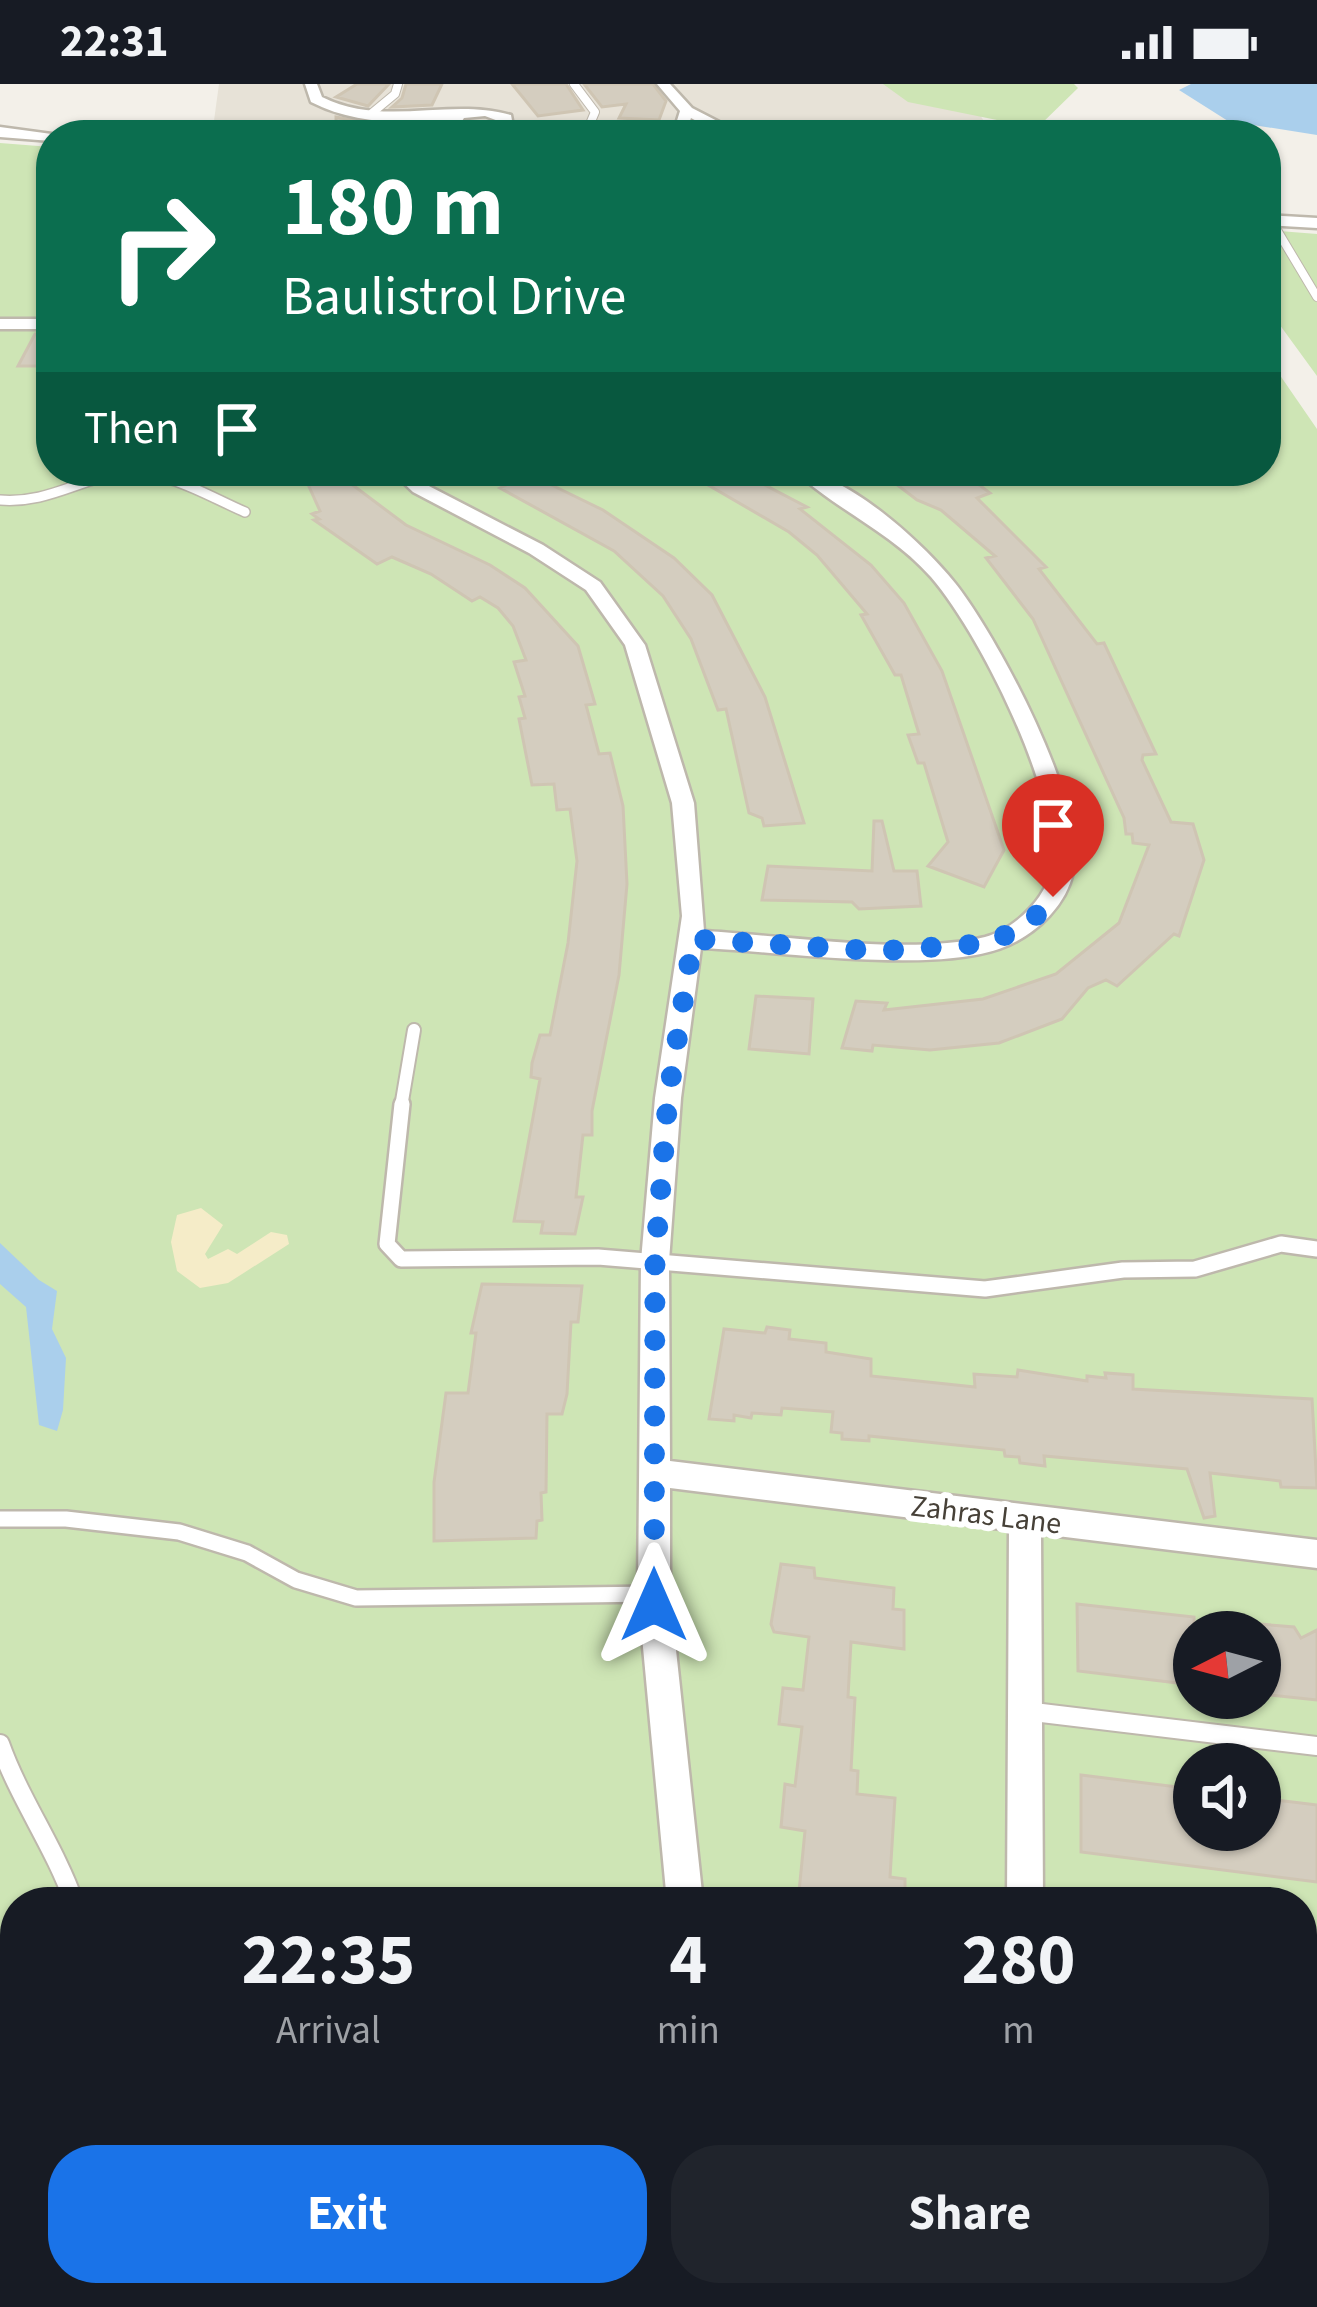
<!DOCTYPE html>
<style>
:root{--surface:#171b24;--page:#20242c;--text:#f1f3f6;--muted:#9ea1a6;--accent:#1a73e8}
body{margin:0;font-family:"Source Sans 3",sans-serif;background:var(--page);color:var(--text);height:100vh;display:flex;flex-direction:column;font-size:45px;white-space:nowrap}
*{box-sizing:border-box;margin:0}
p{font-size:39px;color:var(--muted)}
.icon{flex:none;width:66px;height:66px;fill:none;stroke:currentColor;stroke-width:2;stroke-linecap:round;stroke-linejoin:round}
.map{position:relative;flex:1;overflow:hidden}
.panel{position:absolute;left:0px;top:1803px;width:1317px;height:420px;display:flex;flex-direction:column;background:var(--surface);border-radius:48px 48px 0 0;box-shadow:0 3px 9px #0004}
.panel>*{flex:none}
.hud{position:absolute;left:36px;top:36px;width:1245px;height:366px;border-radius:48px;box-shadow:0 3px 9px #0004;background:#0b6e4f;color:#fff;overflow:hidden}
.needle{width:78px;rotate:264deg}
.fabs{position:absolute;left:1173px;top:1527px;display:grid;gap:24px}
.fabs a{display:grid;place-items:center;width:108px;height:108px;border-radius:50%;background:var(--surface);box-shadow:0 3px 9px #0004;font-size:60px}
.pin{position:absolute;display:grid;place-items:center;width:102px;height:102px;color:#fff;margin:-123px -51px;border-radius:50% 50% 50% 0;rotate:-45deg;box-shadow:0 0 12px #0007}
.pin .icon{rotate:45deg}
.me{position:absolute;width:132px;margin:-66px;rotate:0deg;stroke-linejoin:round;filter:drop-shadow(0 0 9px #0008)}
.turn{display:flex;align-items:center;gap:42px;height:252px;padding:0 48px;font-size:54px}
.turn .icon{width:156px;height:156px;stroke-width:2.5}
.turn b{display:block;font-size:84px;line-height:102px}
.then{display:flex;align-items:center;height:114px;padding:0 48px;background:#0003;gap:24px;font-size:45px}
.eta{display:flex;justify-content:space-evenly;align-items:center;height:204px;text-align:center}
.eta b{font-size:72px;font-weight:700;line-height:84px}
.action{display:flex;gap:24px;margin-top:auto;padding:24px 48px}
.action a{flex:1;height:138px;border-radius:48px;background:var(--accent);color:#fff;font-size:48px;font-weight:700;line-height:138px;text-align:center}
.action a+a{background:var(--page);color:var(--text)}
.status{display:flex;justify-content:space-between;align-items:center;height:84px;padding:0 60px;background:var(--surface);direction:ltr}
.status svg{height:33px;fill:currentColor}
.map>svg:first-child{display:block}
.residential{fill:#e7e2d7}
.green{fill:#cee5b5;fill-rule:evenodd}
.sand{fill:#f5ecc8}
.parking{fill:#e2e0dd}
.water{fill:#aacfec}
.building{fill:#d4cdbf;stroke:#cfc5b3;stroke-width:3}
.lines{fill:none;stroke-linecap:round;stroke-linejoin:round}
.service-far4-casing{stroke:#beb8ac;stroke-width:10}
.service-far3-casing{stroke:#beb8ac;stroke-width:12}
.service-far2-casing{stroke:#beb8ac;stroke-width:16}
.service-far1-casing{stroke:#beb8ac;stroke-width:20}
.service-casing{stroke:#beb8ac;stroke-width:22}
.minor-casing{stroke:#beb8ac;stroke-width:5}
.tertiary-casing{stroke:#beb8ac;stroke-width:5}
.service-far4{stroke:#fff;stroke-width:8}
.service-far3{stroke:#fff;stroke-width:9}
.service-far2{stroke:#fff;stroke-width:12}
.service-far1{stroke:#fff;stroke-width:15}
.service{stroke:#fff;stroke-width:18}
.minor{fill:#fff;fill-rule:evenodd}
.tertiary{fill:#fff;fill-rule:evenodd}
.route{stroke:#1a73e8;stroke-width:21;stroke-dasharray:0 37.8}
.labels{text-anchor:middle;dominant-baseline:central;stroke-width:12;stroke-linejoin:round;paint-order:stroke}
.street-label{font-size:30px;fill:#474138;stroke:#fff}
</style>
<div class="status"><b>22:31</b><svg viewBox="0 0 49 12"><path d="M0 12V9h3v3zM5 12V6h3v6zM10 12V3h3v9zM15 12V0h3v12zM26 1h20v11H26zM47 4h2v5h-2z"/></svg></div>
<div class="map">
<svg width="1317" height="2223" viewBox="0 0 1317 2223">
<rect width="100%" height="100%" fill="#f3f0e9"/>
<path class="residential" d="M219,0H962L992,51H212Z"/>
<path class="green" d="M883,0H1074L1078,4L1037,44L908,18Z
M0,59L51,63V387H1266V271L1317,345V2223H0ZM1194,1548H1260V1614H1194ZM1194,1680H1260V1746H1194ZM15,1818H1302V2208H15Z
M1266,146L1317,150V292L1266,222Z"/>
<path class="sand" d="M201,1124L223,1141L205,1170L208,1175L228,1165L237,1170L271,1148L287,1151L289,1160L228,1199L200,1204L177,1187L171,1158L177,1131Z"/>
<path class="parking" d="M207,2208H595L596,2223H206Z"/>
<path class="water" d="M1191,0H1317V51L1228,37L1179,6Z
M0,1159L39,1196L57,1207L52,1245L66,1274L63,1326L57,1347L39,1341L26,1223L0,1200Z"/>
<path class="building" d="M357,0H389L368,22L336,13Z
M406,0H442L432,21L392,23L402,14Z
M512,0H566L583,26L538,32Z
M584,0H653L666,17L659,36L619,34L626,20L602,23Z
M336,33L377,41L423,42L419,51L336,47Z
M35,250H51V282H18Z
M302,387H345L350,399L406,441L490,481L525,504L578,562L595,620L586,621L599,670L610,669L623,722L627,800L619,891L592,1027V1051H583L576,1113H583L575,1150L541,1149L543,1138L514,1137L540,995L531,993L532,979L540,951H550L568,859L577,777L570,725L557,726L554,700L532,701L519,635L525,634L519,613L525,612L514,578L526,576L513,542L498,524L480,513L472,517L431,490L392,473L377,480L314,436L319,435L312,430L320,427Z
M684,387H738L807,423L800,425L871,481L904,519L942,587L1004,766L984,803L928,782L948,758L924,679H918L908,651L919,650L901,591H895L861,531L867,530L817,471L789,448Z
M879,387H961L990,409L977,414L1046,483L1039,485L1097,560L1104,559L1156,670L1143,671L1142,676L1171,738L1193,740L1204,776L1179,852L1174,850L1117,902L1106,896L1088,904L1062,935L999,959L930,966L873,961L872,967L842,964L856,917L887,919L884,926L983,915L1056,890L1119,839L1149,761L1133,759L1132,750H1126L1124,734L1033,535L986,474L995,472L941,426L917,416Z
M529,390L603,426L674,474L712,511L765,613L804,739L764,742L762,734L749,729L726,625L718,626L691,555L663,512L614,467L500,404Z
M874,737H882L894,787H917L921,822L859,825L852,818L762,816L768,782L872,787Z
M756,912L813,915L809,970L749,965Z
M482,1200L582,1202L578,1238H571L567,1310L562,1330H547L546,1408L541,1409L542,1436L537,1437L536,1454L434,1457V1398L446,1309H468L476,1249H471Z
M767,1243L790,1246L789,1255L826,1259V1268L871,1275V1292L975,1303L974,1290L1017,1293L1018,1286L1087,1297V1292L1106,1294L1105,1289L1133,1291V1305L1312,1315L1317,1404L1281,1403L1280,1397L1210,1389L1215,1432L1204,1434L1187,1385L1044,1372L1045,1382L1020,1379L1019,1373L1005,1372L1004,1366L869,1352V1357L842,1355V1349L831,1348L833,1328L782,1324L781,1331L752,1329L751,1334L734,1331V1337L709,1335L724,1245L765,1249Z
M781,1480L814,1484L815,1494L894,1504L893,1525L904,1526V1565L851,1558L848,1613L855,1614L851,1686L858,1687L857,1710L895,1714L890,1793L905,1795V1818H798L805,1747L781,1743L785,1700L795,1702L802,1643L779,1640L783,1604L803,1606L809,1553L774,1548L771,1540Z
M1077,1520L1194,1533V1601L1078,1587Z
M1260,1540L1294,1543L1301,1554L1317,1546V1616L1260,1610Z
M1081,1691L1194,1705V1746H1260V1714L1317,1721V1798L1081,1768Z"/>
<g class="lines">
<g class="service-far4-casing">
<path id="service-far4" d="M574,0L595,28L587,47
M372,29L395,10L398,0
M1271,136L1317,213"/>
</g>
<g class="service-far3-casing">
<path id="service-far3" d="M0,416C51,420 82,392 129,389C169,387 210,413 245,428"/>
</g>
<g class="service-far2-casing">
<path id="service-far2" d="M401,1023L414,946"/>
</g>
<g class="service-far1-casing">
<path id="service-far1" d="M402,1020L387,1160L401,1175L598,1173L985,1205L1123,1186L1195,1185L1281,1160L1317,1165
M0,1435H66L179,1448L247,1469L296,1496L356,1514L653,1510"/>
</g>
<g class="service-casing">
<path id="service" d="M1025,1627L1317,1662
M0,1660C20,1716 54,1762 74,1818
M1302,2133L1317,2136
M0,2139L15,2100"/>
</g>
<g class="minor-casing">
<path id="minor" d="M305,0H317L322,13C384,44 448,13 511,31L513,42L542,39L657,51L542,47L465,51L446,44L448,36C401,40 354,40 311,18ZM485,32L501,38L476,46L460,40L464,34Z
M657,0H670L692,24L727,42V51H713L715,47L691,34L686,48L663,51L675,43L680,27Z
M0,235H51V245H0Z
M391,387H411L425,400L543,461L600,498L645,561L694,719L704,847C785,851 908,872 985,853C1018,844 1052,809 1053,774C1053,698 980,550 931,493C890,447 836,426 795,387C845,387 924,460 955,499C997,552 1089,722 1073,789C1066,821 1038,848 1009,861C942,892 778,867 701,864L681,1014L669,1177L670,1377L1317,1456V1484L1041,1450L1043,1818H1007L1009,1446L670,1404V1510L703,1818H667L638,1510L641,1177L655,1014L682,832L672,719L625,561L586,506L529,469L413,408Z
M724,2208H764L768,2223H726Z
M1005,2208H1045L1046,2223H1004Z"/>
</g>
<g class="tertiary-casing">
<path id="tertiary" d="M0,43L59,51H51V57L0,53Z
M1266,131L1317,134V144L1266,141Z"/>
</g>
<use href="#service-far4" class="service-far4"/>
<use href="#service-far3" class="service-far3"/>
<use href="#service-far2" class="service-far2"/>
<use href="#service-far1" class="service-far1"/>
<use href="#service" class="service"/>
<use href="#minor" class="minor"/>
<use href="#tertiary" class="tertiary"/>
</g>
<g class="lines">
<path class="route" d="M654,1521L655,1177L668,1014L693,855L880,867L992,859L1034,834L1053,813"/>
</g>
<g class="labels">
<g class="street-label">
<text transform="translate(986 1431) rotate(7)">Zahras Lane</text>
</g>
</g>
</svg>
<div class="fabs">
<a><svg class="needle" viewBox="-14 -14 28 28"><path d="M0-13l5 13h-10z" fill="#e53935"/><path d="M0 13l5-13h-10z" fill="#9ea1a6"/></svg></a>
<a><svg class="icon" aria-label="sound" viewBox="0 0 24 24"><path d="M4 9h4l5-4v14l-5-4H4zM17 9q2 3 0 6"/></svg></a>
</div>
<div class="pin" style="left:1053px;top:813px;background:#d93025"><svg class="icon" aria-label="arrive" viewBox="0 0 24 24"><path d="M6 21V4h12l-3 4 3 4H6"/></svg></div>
<svg class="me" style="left:654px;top:1521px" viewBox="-20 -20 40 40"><path d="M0-17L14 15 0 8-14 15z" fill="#1a73e8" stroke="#fff" stroke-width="4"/></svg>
<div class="hud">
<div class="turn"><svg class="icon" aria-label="right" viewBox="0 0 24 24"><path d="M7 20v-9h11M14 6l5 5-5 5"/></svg><div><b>180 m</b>Baulistrol Drive</div></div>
<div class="then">Then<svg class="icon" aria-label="arrive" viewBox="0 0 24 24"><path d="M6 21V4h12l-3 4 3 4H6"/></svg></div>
</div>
<section class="panel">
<div class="eta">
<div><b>22:35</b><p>Arrival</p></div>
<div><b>4</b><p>min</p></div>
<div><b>280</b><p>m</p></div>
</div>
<div class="action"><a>Exit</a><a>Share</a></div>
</section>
</div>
